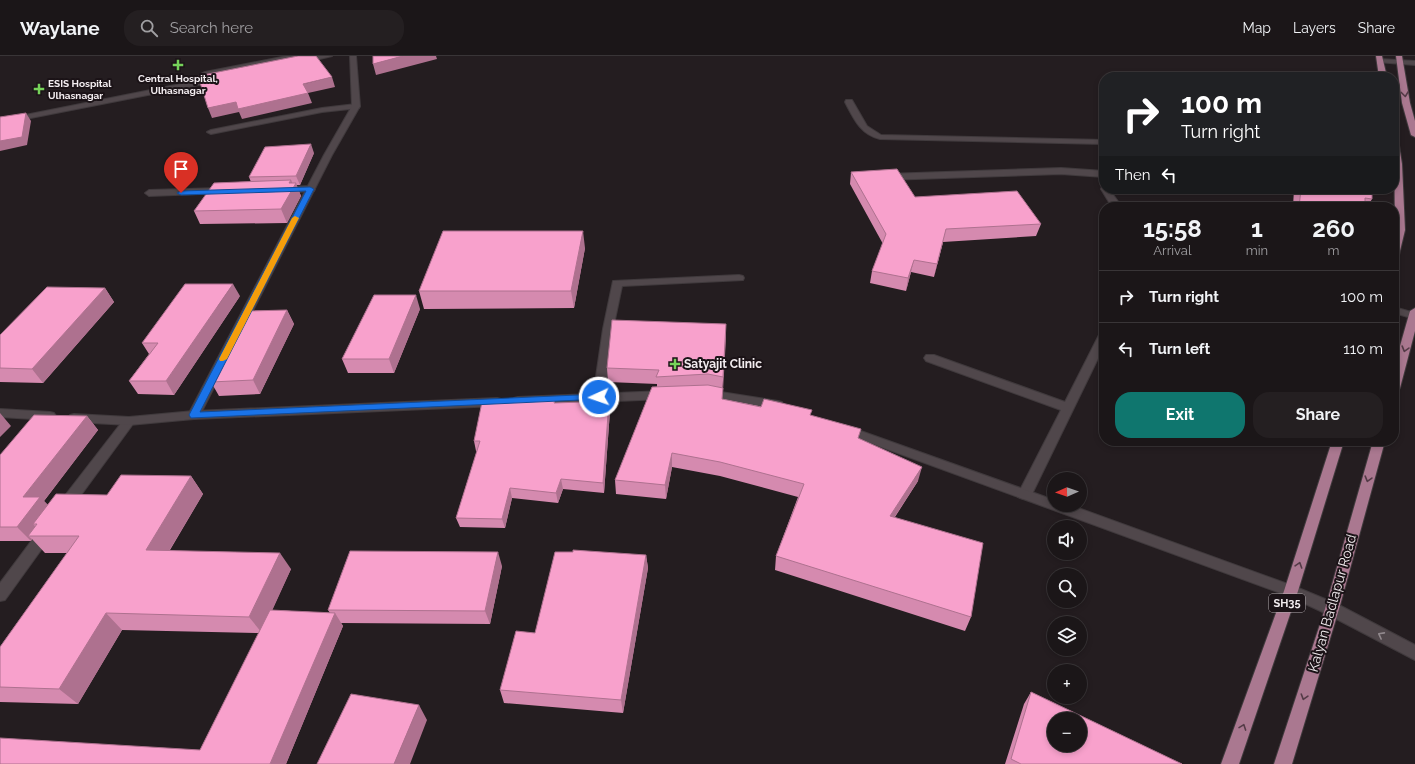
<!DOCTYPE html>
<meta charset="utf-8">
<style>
:root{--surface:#1b1618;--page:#241f21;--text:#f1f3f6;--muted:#a09fa2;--line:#393537;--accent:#0f766e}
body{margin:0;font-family:Raleway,sans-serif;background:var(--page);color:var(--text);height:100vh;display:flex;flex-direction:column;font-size:15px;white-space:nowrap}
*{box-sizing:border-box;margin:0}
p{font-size:13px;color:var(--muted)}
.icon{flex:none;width:22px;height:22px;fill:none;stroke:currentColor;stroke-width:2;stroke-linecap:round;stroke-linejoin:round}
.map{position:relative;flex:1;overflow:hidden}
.panel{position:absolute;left:1099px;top:146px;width:300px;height:244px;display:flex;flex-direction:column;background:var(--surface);border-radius:16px;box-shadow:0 2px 6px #0003,0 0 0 1px var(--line)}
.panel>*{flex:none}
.guide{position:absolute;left:1099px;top:16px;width:300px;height:122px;border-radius:16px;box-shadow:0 2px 6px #0003,0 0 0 1px var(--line);background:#202124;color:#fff;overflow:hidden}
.needle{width:26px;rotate:268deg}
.controls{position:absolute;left:1047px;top:416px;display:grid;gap:8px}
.controls a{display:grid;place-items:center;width:40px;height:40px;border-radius:50%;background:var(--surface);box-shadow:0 2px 6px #0003,0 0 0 1px var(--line);font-size:20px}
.pin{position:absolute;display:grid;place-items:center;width:34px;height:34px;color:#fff;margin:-41px -17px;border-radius:50% 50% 50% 0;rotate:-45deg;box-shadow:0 0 4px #0007}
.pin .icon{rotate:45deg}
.me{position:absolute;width:44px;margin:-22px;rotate:267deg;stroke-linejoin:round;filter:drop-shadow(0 0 3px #0008)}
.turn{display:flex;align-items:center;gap:14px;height:84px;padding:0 16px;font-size:18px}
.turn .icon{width:52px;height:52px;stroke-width:2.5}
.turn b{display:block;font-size:28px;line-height:34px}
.then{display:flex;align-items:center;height:38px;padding:0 16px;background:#0003;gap:8px;font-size:15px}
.eta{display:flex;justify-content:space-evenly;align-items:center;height:68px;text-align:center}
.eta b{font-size:24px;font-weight:700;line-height:28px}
.action{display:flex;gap:8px;margin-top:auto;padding:8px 16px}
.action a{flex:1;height:46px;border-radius:16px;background:var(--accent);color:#fff;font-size:16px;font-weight:700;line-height:46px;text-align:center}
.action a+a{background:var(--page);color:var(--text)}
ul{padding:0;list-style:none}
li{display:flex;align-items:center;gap:12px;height:52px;padding:0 16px;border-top:1px solid var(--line)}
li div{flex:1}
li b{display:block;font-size:15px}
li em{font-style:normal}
header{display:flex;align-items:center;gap:24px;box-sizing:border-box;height:56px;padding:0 20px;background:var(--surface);border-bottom:1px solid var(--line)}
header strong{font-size:19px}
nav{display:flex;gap:22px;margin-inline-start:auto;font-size:14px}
.search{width:280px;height:36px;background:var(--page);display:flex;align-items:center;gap:10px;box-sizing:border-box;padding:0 14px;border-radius:16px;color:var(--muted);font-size:15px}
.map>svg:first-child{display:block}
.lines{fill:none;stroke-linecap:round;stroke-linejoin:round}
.lane-casing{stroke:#403a3d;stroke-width:2}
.street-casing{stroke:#403a3d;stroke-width:2}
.secondary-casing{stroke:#403a3d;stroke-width:2}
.primary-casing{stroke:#403a3d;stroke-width:2}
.lane{fill:#50474b;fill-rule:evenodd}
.street{fill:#50474b;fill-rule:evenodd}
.secondary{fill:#50474b;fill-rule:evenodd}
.primary{fill:#aa7890;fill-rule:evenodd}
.wall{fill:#d58aaf}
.shaded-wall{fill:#ae718f}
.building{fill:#f8a1cc;stroke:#ae718f;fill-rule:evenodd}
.oneway{stroke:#543b47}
.oneway2{stroke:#91898d}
.route{fill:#1a73e8;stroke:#114b97}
.slow{fill:#f59e0b}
.poi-dot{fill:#76d25a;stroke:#1b1317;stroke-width:1.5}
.labels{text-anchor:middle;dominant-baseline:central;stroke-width:4;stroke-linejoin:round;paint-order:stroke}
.far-poi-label{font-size:10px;font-weight:bold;fill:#f3edf0;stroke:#1b1317}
.shield{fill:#1b1317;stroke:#b2acaf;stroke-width:1}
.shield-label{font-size:11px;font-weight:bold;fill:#f3edf0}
.poi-label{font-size:12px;font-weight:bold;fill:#f3edf0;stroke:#1b1317;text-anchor:start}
.near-street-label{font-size:14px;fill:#f3edf0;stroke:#1b1317}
</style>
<header>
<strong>Waylane</strong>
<div class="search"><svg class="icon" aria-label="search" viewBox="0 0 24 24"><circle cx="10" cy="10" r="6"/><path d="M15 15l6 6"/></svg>Search here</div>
<nav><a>Map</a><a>Layers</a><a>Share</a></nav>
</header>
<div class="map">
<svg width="1415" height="708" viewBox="0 0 1415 708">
<rect width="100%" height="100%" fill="#241d20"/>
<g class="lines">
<g class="lane-casing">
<path id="lane" d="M846,44H852L867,70L881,79L1104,84V88L880,83C860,78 854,63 845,46Z
M356,48L360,50L359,52L322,56L211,78L207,76L211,74L322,52Z
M311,130L315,133L314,135L282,137L278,134L282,131Z
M223,132L226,133L227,135L226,137L149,140L145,137L149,134Z"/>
</g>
<g class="street-casing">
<path id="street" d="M350,0H356L360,50L332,99L200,359L198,362L194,363L190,362L188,359L324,99L352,50Z
M1379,3L1415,5V9L1377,6V4Z
M1061,112L1104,115V121L1061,118L886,124L882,121L886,118Z
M1102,131H1104V133H1109L1122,151H1112L1101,133Z
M739,219L743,220L744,222L743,224L622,230L613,273L605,341L603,344L599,345L595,344L593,341L603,273L613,225Z
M1104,276V290L1032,438L1030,442L1025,443L1020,442L1018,438L1061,354L926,305L924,302L926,299H934L1065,346L1099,279L1100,277Z
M129,361L133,362L135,365L133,368L70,454L65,455L60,454L58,450L60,446L125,362Z
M46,470L51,472L53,476L51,480L5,544L0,545V527L41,472Z"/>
</g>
<g class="secondary-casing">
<path id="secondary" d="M287,0H300L297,2L205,20L201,18L205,16Z
M318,0H332L303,7L300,5Z
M216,21H219V25L0,68V64Z
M1394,251L1415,257V263L1394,257Z
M708,334L778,345L782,346L784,349L782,352L778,353L704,341L702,338L704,335Z
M665,335L669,336L671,339L669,342L665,343L518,349L514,348L512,345L514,342L518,341Z
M497,342L501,343L503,346L501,349L497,350L194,363L129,369L74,366L70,365L68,362L70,359L74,358L129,361L194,355Z
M0,353L50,356L54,357L56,360L54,363L50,364L0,361Z
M844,369L1054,444V449H1070L1296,531L1337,548L1415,589V604L1327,558L1286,539L840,376L838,373L840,370Z"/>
</g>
<g class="primary-casing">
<path id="primary" d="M1376,0H1382L1387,21H1379Z
M1396,0H1402L1410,47L1415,65V81L1411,79L1402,47Z
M1394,81L1398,83L1402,108L1405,174L1399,199L1394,202L1395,174Z
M1415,252V275L1400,332L1398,335L1394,336V311L1410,255Z
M1332,385H1344L1298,535L1239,708H1221L1284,535Z
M1373,385H1385L1339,553L1292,708H1274L1325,553Z"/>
</g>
<use href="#lane" class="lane"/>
<use href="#street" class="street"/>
<use href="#secondary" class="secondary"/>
<use href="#primary" class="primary"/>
</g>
<path class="wall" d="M314,97L300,129H296L301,140L287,167L200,168L194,155L251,126L249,121Z
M851,116L915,141L1041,168L1036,180L943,186L934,221L911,216L906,235L870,227L872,215L883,188L850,128Z
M1294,133H1372V143L1367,151H1293Z
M585,192L574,252L424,253L419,235Z
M105,232L114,246L43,327L0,326V279Z
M240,240L174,339L138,338L129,325L149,298L142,287Z
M420,253L394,317H348L342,303Z
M287,254L294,268L260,338L219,340L211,326Z
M726,268L722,343L811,360L859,383L918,425L895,461L971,561L965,575L775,514L776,500L798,441L720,420L672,411L666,443L616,438L615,424L657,331V328L608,326L607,312Z
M555,344V347L610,355L604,437L563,433L558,447L512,442L505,472L460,471L456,462L477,395H476L474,385Z
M87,360L98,374L44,445L48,449L107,439L191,420L203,438L170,494L291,513L272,554L330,557L328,554L502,510L490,568L341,567L343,570L286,708H0L200,694L259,577L122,574L78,648L0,646V591L67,497H45L32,483L31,485H0V399Z
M646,499L648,512L623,657L504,647L500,634L535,577Z
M1031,636L1182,708H1005L1024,648Z"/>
<path class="shaded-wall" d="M403,0H436L437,3L376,19L373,8Z
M332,21L335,31L308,37L312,47L242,63L239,56L212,62L208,52Z
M26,57L31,65L27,89L0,95V85Z
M311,88L314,97L300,129L296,120Z
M291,124L294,131L296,127L301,140L287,167L281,153Z
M946,173L943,186L934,221L937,208Z
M583,175L585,192L574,252L571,235Z
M914,204L911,216L906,235L908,222Z
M233,228L240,240L174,339L166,325Z
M105,232L114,246L43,327L32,313Z
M416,239L420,253L394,317L389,303Z
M287,254L294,268L260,338L253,324Z
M726,268V282L723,335V321Z
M609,345L610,355L604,437L603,427Z
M0,357L11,370L0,381Z
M87,360L98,374L44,445L53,455L37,468H33L39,474L28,480L32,483L31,485L17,471L23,441Z
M672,397V411L666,443L665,429Z
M922,411L918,425L886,474L890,460Z
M191,420L203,438L160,510L146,494Z
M561,423L563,433L558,447L556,437Z
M510,432L512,442L505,472L502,463Z
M498,496L502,510L490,568L485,555Z
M280,497L291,513L262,577L249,561Z
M646,499L648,512L623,657L621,644Z
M106,557L122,574L78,648L59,633Z
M335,557L343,570L286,708H270Z
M419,649L427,664L410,708H394Z"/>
<path class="building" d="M298,0H316L332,21L303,28L308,37L238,53L236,46L208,52L198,20Z
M373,0H403L373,8Z
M26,57L22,81L0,85V61Z
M311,88L296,120L249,121L265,91Z
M897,113L915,141L1017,135L1041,168L946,173L937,208L914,204L908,222L872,215L886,178L851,116Z
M291,124L289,127H296L281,153L194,155L214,127Z
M1301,133H1372V143L1365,142V151H1299Z
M443,175H583L571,235H419Z
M185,228H233L166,325H129L158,287H142Z
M47,231L105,232L32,313L0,312V279Z
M374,239H416L389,303H342Z
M287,254L253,324L211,326L249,255Z
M612,264L726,268L723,321L708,318L656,321L659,314L607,312Z
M708,329L723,332L722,343L761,351L764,343L812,354L810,359L861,373L858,382L922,411L890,460L983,487L971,561L776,500L804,428L720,406L672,397L665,429L615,424L652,331Z
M526,344H555L554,347L609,345L603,427L561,423L556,437L510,432L502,463L456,462L480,385H474L482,346Z
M34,359L87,360L23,441H40L17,471H0V399Z
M121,419L191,420L146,494L280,497L249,561L106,557L59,633L0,631V591L79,480H28L37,468H33L56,438L107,439Z
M573,494L646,499L621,644L500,634L516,575L535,577L555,496H573Z
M350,495L498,496L485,555L328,554Z
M270,554L335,557L270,708H0V682L200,694Z
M1031,636L1182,708H1021L1011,703ZM1054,663H1080V689H1054Z
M351,638L419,649L394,708H317Z"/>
<defs><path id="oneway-chevron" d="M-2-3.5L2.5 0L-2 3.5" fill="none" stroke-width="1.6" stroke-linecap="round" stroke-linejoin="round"/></defs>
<g class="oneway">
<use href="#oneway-chevron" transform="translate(1405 38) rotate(83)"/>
<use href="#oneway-chevron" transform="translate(1405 293) rotate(106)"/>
<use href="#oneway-chevron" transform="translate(1368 423) rotate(106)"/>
<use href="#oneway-chevron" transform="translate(1299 509) rotate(-72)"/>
<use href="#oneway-chevron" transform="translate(1304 641) rotate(107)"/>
<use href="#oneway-chevron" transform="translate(1243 671) rotate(-70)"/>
</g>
<use class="oneway2" href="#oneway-chevron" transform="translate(1381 579) rotate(-152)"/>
<path class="route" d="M310,131L314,133L200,356L599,338L603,341L602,343L191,362L189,359L306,135L181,139L177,137L181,135Z"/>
<path class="slow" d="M295,160L299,162L227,303L223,305H220L219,303L292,162Z"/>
<g class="poi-dot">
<path d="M176 3h4v4h4v4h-4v4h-4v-4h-4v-4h4z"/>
<path d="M37 27h4v4h4v4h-4v4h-4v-4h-4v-4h4z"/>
<path d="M673 302h4v4h4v4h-4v4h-4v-4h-4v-4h4z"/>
</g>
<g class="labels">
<g class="far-poi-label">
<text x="178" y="22">Central Hospital,<tspan x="178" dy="12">Ulhasnagar</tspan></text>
<text x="48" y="27" text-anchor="start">ESIS Hospital<tspan x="48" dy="12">Ulhasnagar</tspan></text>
</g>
<rect class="shield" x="1269" y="538" width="36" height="18" rx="3"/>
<g class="shield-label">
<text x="1287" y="547">SH35</text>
</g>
<g class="poi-label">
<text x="684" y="308">Satyajit Clinic</text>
</g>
<g class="near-street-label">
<text transform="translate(1332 547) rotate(-74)">Kalyan Badlapur Road</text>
</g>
</g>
</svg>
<div class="controls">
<a><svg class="needle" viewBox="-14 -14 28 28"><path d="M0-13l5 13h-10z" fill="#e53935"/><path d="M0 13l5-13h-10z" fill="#a09fa2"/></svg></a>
<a><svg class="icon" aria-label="sound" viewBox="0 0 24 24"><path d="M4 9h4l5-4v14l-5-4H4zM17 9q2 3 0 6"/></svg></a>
<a><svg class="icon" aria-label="search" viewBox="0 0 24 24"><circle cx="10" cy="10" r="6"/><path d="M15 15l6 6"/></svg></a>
<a><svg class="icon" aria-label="layers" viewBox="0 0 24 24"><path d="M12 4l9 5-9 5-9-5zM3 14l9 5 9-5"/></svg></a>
<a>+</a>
<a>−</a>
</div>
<div class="pin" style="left:181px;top:137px;background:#d93025"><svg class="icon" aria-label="arrive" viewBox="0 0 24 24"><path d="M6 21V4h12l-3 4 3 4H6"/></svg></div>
<svg class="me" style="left:599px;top:341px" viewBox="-20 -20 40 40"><circle r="17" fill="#1a73e8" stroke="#fff" stroke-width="3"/><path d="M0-11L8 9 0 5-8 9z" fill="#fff"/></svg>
<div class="guide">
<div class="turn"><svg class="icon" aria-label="right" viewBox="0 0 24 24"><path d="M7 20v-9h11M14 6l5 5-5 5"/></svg><div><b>100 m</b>Turn right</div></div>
<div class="then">Then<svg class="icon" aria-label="left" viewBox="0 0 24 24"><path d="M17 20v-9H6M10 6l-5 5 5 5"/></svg></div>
</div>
<section class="panel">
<div class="eta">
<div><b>15:58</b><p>Arrival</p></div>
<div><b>1</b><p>min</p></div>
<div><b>260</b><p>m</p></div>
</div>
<ul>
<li><svg class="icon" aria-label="right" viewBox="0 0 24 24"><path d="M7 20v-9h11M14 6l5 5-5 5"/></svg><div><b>Turn right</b></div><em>100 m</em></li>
<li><svg class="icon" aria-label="left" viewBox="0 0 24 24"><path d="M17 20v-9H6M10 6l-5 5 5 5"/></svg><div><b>Turn left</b></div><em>110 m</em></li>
</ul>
<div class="action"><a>Exit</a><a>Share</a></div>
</section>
</div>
